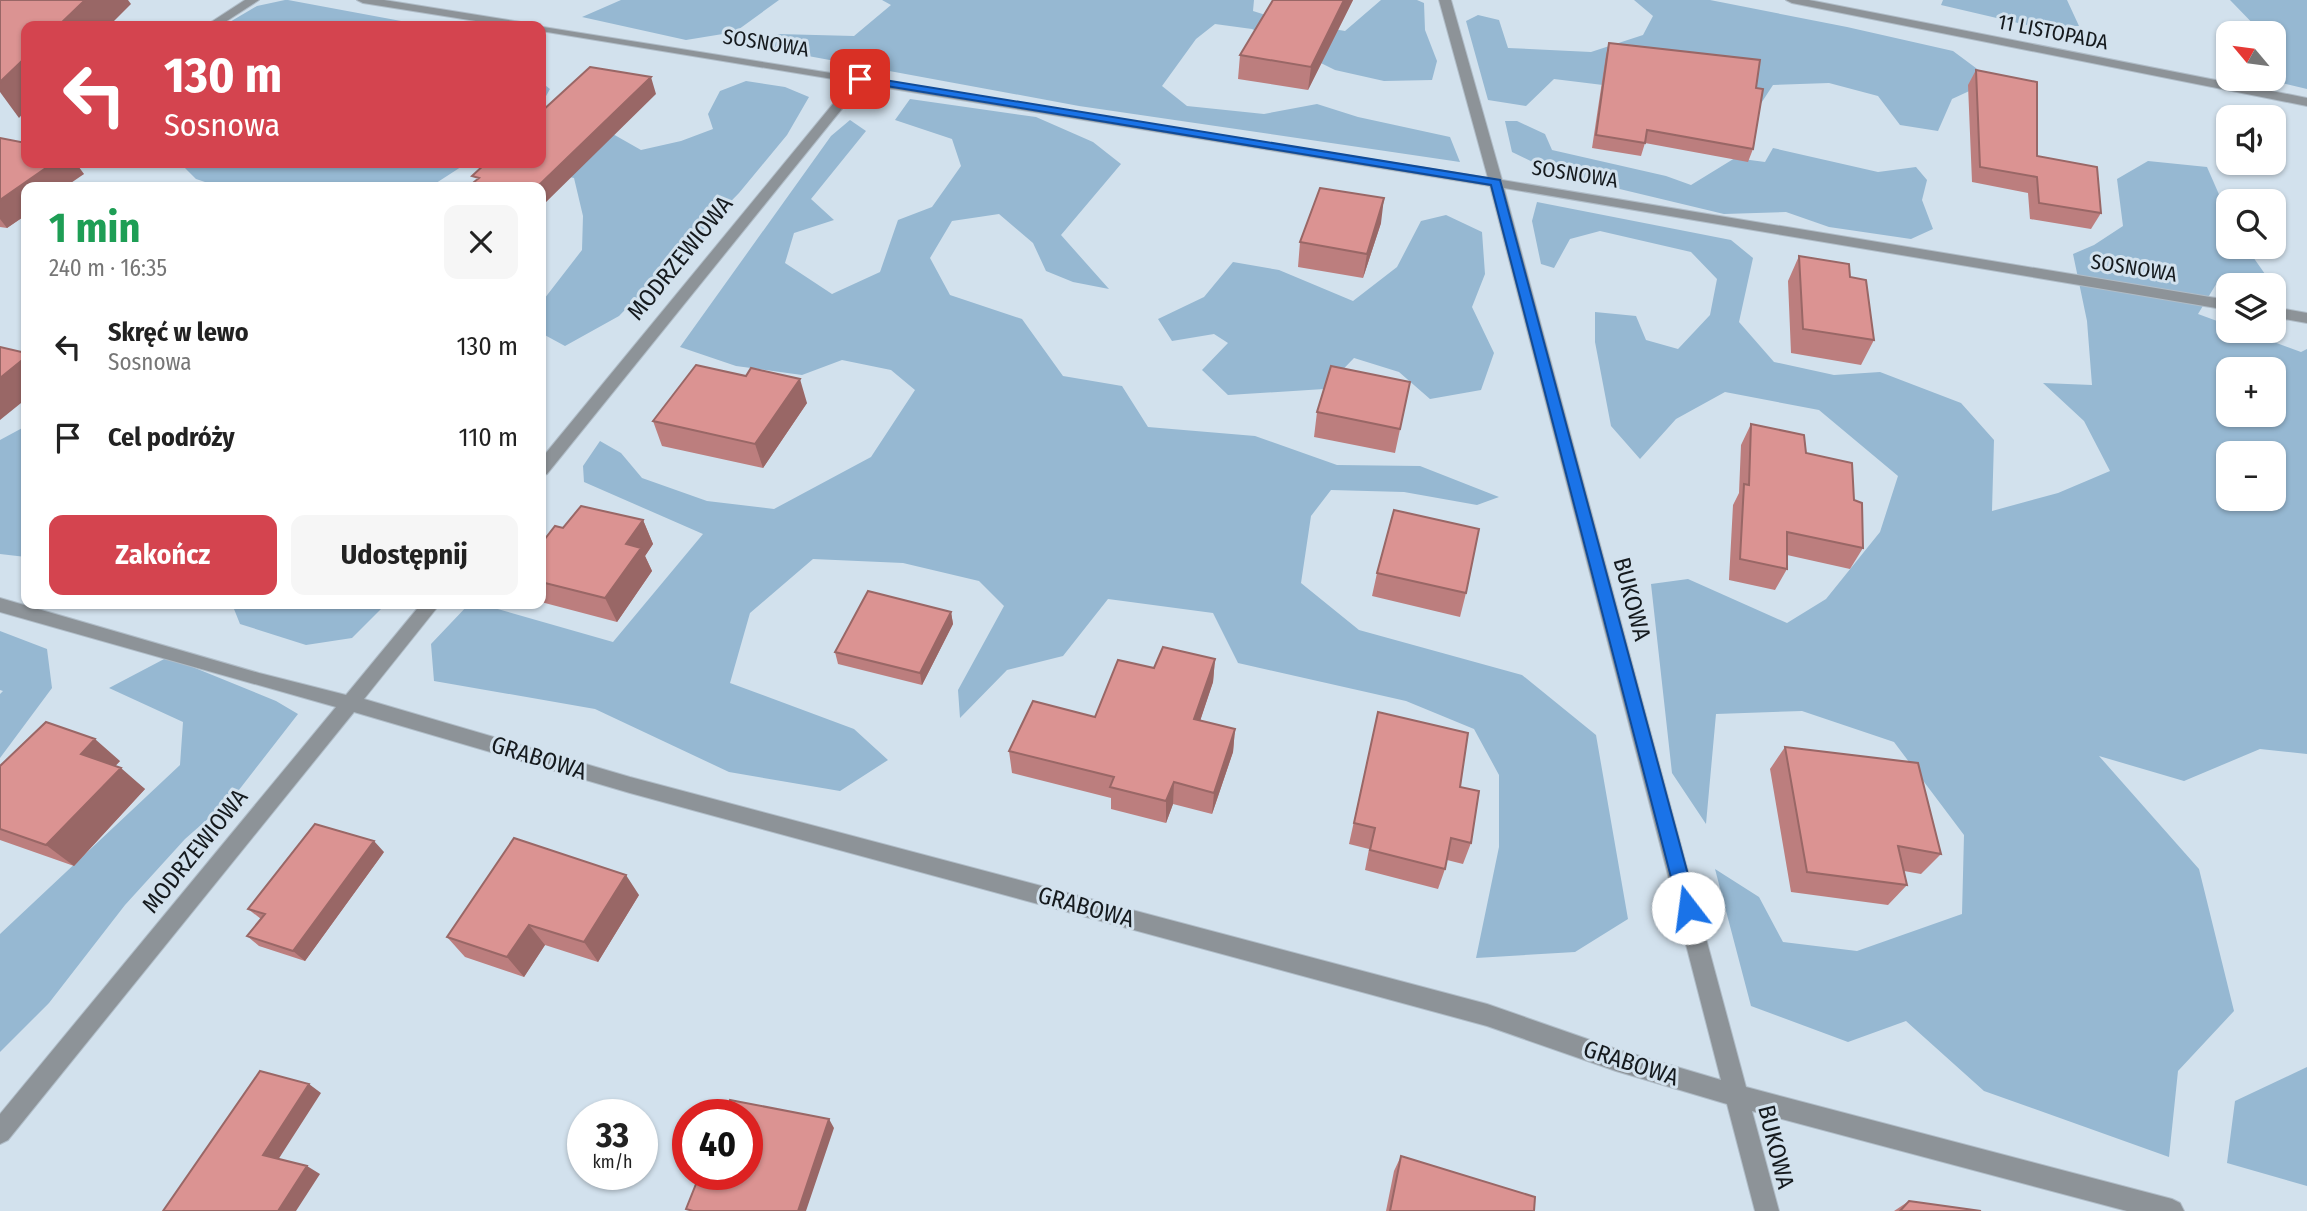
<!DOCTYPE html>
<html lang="pl">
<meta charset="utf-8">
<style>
:root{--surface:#fff;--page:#f6f6f6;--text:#222;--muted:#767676;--accent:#d4444f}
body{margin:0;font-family:"Fira Sans Condensed",sans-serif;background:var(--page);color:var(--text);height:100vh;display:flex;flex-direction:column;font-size:26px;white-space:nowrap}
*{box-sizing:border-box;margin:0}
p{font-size:23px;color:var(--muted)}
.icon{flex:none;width:38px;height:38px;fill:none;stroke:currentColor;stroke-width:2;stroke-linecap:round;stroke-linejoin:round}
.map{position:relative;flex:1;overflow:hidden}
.drawer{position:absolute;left:21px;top:182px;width:525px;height:427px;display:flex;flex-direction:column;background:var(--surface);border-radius:14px;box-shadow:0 2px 5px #0004}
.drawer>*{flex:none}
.banner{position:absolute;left:21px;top:21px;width:525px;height:147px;border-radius:14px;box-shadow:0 2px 5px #0004;background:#d4444f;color:#fff;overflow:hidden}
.needle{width:46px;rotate:299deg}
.fabs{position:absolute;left:2216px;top:21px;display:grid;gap:14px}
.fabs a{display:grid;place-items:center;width:70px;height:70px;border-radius:14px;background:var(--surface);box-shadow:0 2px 5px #0004;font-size:35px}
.speed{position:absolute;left:567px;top:1099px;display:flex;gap:14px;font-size:35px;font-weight:700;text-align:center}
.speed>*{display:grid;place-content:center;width:91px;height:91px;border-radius:50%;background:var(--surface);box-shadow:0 2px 5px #0004;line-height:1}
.speed small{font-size:18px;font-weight:400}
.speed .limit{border:10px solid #d22;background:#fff;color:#111}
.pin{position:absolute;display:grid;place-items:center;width:60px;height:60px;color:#fff;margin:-30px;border-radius:14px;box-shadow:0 4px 10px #0006}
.me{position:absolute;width:77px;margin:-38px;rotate:345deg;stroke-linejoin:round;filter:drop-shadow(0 0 5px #0008)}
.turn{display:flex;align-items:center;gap:24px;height:147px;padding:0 28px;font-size:32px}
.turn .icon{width:91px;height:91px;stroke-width:2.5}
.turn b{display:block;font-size:49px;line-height:60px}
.round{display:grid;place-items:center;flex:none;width:74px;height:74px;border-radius:14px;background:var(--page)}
.head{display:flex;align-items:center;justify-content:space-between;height:119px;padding:0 28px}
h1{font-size:42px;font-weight:700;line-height:52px;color:#1e9e55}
.button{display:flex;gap:14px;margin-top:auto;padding:14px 28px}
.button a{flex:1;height:80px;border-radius:14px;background:var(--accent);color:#fff;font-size:28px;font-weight:700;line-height:80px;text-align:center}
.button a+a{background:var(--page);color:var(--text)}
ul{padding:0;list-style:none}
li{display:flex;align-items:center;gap:21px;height:91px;padding:0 28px}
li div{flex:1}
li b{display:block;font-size:26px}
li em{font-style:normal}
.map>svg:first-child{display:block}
.green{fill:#96b8d2;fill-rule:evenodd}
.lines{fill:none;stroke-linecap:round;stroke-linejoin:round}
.minor-casing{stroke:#b0bdc8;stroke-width:2}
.minor{fill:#8d9398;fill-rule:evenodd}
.wall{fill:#bc7e7e}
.shaded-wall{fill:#996766}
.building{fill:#db9392;stroke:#996766;stroke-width:2}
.route{fill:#1a73e8;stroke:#114b97;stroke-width:2}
.labels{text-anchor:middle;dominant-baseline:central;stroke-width:6;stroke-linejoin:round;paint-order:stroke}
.far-street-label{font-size:21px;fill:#151a1e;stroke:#d2e1ed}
.street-label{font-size:24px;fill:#151a1e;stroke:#d2e1ed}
</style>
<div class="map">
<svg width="2307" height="1211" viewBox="0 0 2307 1211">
<rect width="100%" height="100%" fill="#d2e1ed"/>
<path class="green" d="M285,0H288L428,26H223L257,6Z
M621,0H779L735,32L686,40L582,17Z
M882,0H1254L1253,11L1282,20L1345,31L1381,0H1417L1424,3L1425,30L1437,61L1432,80L1384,81L1335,70L1252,29L1215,24L1196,39L1162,86L1187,106L1264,114L1317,104L1358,117L1450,137L1460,162L1079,106L754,46L777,34L854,36L891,5Z
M1634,0H1710L1847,27L1953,51L1988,77L1978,87L1952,99L1938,131L1900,125L1878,96L1829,83L1773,85L1758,108L1754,146H1734L1603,85L1554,79L1526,106L1488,100L1466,21L1478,15L1499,20L1508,48L1591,52L1643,35L1653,16Z
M1943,0H2067L2079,26H2031L1941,5Z
M2230,0H2307V89L2265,79H2273V33H2262Z
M746,81L785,87L809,97L787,135L739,193L619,316L565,346L541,333V303L582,250L583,216L574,178L512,163H541V82L550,89L541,105L551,116L604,129L641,150L681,141L713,129L708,114L720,91Z
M910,99L1036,117L1093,142L1121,164L1061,235L1109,289L1073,282L1046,271L1033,243L999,214L952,221L930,258L950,295L1022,319L1063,376L1122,386L1148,427L1255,436L1337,465L1420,466L1499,497L1477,505L1404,492L1331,490L1311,516L1301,583L1359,630L1522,675L1596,735L1628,919L1575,952L1476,958L1499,847V775L1474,729L1406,701L1238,663L1213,613L1108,599L1063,656L1007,670L960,718L958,690L1004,606L979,581L903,563L813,559L750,613L730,683L854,729L888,760L840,791L729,772L595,709L434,681L431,644L469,604H480L613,642L703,534L584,482L583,466L600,441L621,453L642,478L707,501L774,509L871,457L915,390L891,370L842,360L802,375L736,366L680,347L831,136L850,120L866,131L811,199L834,220L794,233L785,263L832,294L880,272L898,220L932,207L961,166L952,139L895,120Z
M1505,121H1517L1545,134L1552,150L1666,176L1691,185L1735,158L1765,162L1773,148L1878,172L1916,167L1927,180L1922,200L1933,229L1911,239L1829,227L1786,212L1724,214L1557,174L1512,152Z
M2148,161L2207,167L2228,215V247H2246L2265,274L2218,281L2198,314L2228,325V331H2244L2301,352L2307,349V754L2260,749L2184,781L2099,756L2199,869L2234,1011L2178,1071L2169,1157L1984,1091L1906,1021L1848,1042L1751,1006L1715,869L1759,897L1783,942L1857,951L1962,914L1964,835L1894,742L1802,711L1716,714L1706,824L1672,773L1651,584L1688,579L1787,623L1826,599L1880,532L1898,476L1819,410L1725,392L1676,419L1640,459L1611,426L1595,342V312L1636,316L1646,340L1678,349L1710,315L1717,279L1691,252L1600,231L1570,239L1554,268L1541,264L1532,221L1537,202L1731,240L1753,258L1739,322L1774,362L1834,375L1880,372L1961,403L1994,440L1992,511L2058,493L2110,471L2084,421L2043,383L2092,385L2087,321L2073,254L2094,245L2123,226L2117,179ZM2228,369H2273V415H2228ZM2228,453H2273V499H2228Z
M190,163H250L253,166L261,163H485L464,165L430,187H220L196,179L184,167Z
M1446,215L1482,232L1485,274L1472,307L1494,353L1481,390L1430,399L1399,372L1354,358L1324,389L1228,395L1202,370L1228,343L1214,334L1172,341L1158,319L1204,297L1233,262L1279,270L1353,301L1397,267L1421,221Z
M26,426V557L0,554V440Z
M232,604H386L352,638L306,645L240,624Z
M0,631L47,649L52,688L0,758V694L3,691L0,690Z
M168,657L276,701L298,714L235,795L185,839L125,905L49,1003L0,1052V934L180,765L183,722L109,688Z
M2307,1067V1186L2227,1163L2235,1101Z"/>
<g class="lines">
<g class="minor-casing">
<path id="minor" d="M245,0H259L219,26H205Z
M357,0H384L527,23L533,26H507L363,3Z
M1439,0H1451L1502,180L2228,300V310L1504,188L1746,1087L2172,1199L2180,1203L2184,1211H2127L1752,1111L1779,1211H1755L1727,1104L1616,1071L1487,1026L630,793L354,712L8,1140L0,1144V1114L336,707L0,612V598L259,673L346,695L421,604H440L364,699L630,777L1487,1004L1616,1049L1721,1080L1490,186L862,84L547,474L541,476V459L851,82L541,31V26H537L1488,178Z
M1786,0H1809L2307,98V106L1792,3Z
M2273,307L2307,313V323L2273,317Z"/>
</g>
<use href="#minor" class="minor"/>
</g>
<path class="wall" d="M1273,0H1353L1308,90L1238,79L1240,55Z
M1609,43L1753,149L1748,162L1645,143L1641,156L1592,148L1606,55Z
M1976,70L2037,156L2101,213L2091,229L2030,219L2028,193L1972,182L1968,85Z
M0,138L84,174L26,187V215L7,228L0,227Z
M1381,223L1363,278L1298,267L1300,242Z
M1799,256L1850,277L1874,340L1861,365L1791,353L1788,281Z
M746,376L807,403L763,468L662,446L653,421Z
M1405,406L1395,453L1314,437L1317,412Z
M1751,424L1806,453L1854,500L1863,548L1850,569L1787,555V569L1775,590L1729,580L1733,505L1739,493L1741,445Z
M643,520L653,544L645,556L652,571L617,622L541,602V544L563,528Z
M1377,573L1466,593L1460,617L1372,596Z
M951,612L953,624L922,685L838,664L835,652Z
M1215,659L1213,682L1200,721L1235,729L1233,752L1212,814L1173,804L1166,823L1111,809V798L1012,773L1009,751L1095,717L1154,668Z
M1378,712L1460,787L1471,843L1463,864L1447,860L1445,869L1438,889L1365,870L1369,849L1349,844Z
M1785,747L1941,854L1921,874L1904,871L1907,885L1888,905L1791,892L1770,769Z
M120,761L115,766L145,789L74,866L0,840V766Z
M384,852L305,961L259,946L247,936L261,919L248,909Z
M639,895L598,962L545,945L524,977L465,957L447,937Z
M1401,1156L1534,1211H1386L1394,1171Z
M1909,1201L1981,1211H1894Z"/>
<path class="shaded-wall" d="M85,0H128L131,4L109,26H58Z
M1344,0H1353L1308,90L1311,67Z
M26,57V110L19,118L0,92V82Z
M651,77L656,94L541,207V187H537Z
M53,163H76L84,174L65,187H26V215L7,228L0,219V200Z
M1384,198L1381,223L1363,278L1367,254Z
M26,357V399L0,420V378Z
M800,379L807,403L763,468L755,444Z
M643,520L653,544L645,556L652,571L617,622L605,598L626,544Z
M951,612L953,624L922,685L920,673Z
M1215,659L1213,682L1193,742L1194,719Z
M1235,729L1233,752L1212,814L1214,793Z
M95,739L120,761L106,776L81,754Z
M121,768L145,789L74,866L46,845Z
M1174,782L1173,804L1166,823V801Z
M374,841L384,852L305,961L293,951Z
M626,875L639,895L598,962L584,942Z
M529,925L545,945L524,977L507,957Z
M309,1084L321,1093L276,1163L263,1155Z
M829,1119L834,1128L806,1211H798Z
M307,1166L320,1174L296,1211H278Z"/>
<path class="building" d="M0,0H85L58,26H26V57L0,82Z
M1273,0H1344L1311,67L1240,55Z
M1609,43L1760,60L1756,88L1763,89L1753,149L1647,130L1645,143L1596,135Z
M590,67L651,77L537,187H468L479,178L472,176L486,163H541V112Z
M1976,70L2037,82V156L2097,167L2101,213L2039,203L2037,177L1980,167Z
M0,138L26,143V163H53L0,200Z
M1320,188L1384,198L1367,254L1300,242Z
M1799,256L1849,264L1850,277L1866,280L1874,340L1803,329Z
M0,347L26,353V357L0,378Z
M696,365L746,376L751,368L800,379L755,444L653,421Z
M1331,366L1410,382L1400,429L1317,412Z
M1751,424L1804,435L1806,453L1852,463L1854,500L1862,503L1863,548L1787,532V569L1740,559L1744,484L1749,485Z
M581,506L643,520L626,544L641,548L605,598L541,582V544L555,526L563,528Z
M1394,510L1479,529L1466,593L1377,573Z
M868,591L951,612L920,673L835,652Z
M1163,647L1215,659L1194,719L1235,729L1214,793L1174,782L1166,801L1110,787L1114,777L1009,751L1033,701L1095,717L1118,660L1154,668Z
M1378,712L1468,733L1460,787L1479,791L1471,843L1451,838L1445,869L1370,850L1375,828L1354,823Z
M46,722L95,739L81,754L121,768L46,845L0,829V766Z
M1785,747L1918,763L1941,854L1898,846L1907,885L1807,872Z
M315,824L374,841L293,951L247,936L265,914L248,909Z
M514,838L626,875L584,942L529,925L507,957L447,937Z
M260,1071L309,1084L263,1155L307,1166L278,1211H163Z
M730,1100L829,1119L798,1211H693L686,1209L700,1174H747V1115H724Z
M1401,1156L1535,1197L1534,1211H1390Z
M1909,1201L1981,1211H1900Z"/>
<path class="route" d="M860,76L1500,180L1697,908L1695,914L1688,917L1681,914L1679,908L1491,185L856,81L854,79Z"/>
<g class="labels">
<g class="far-street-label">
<text transform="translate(2053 32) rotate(11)">11 LISTOPADA</text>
<text transform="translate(766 43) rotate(9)">SOSNOWA</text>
<text transform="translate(1575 174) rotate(9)">SOSNOWA</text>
<text transform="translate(2134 268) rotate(9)">SOSNOWA</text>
</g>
<g class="street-label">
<text transform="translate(680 258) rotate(-51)">MODRZEWIOWA</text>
<text transform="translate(1632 599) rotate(75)">BUKOWA</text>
<text transform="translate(539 758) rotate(17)">GRABOWA</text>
<text transform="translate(195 851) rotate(-51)">MODRZEWIOWA</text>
<text transform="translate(1086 907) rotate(15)">GRABOWA</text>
<text transform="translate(1631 1063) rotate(18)">GRABOWA</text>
<text transform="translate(1776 1147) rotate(76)">BUKOWA</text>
</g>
</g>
</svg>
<div class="fabs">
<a><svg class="needle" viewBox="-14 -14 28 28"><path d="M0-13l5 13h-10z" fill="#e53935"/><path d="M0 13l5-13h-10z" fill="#767676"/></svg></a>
<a><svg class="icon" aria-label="sound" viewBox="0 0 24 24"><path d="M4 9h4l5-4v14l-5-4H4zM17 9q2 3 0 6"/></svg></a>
<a><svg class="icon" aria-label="search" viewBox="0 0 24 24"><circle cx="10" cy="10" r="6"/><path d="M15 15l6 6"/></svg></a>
<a><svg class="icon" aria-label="layers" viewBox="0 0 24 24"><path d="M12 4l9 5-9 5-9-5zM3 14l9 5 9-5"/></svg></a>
<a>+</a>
<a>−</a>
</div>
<div class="speed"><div>33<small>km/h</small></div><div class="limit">40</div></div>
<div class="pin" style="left:860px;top:79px;background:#d93025"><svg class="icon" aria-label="arrive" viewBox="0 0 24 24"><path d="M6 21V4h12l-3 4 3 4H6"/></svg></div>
<svg class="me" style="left:1688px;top:908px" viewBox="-20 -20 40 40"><circle r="19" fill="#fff"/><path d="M0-13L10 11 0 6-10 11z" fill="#1a73e8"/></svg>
<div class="banner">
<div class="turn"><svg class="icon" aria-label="left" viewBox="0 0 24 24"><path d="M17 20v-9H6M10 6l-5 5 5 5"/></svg><div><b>130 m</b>Sosnowa</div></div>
</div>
<section class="drawer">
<div class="head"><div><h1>1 min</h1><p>240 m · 16:35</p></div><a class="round"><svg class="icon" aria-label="close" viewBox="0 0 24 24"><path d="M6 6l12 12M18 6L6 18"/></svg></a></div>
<ul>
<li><svg class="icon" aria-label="left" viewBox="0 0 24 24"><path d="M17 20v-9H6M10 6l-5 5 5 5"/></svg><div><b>Skręć w lewo</b><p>Sosnowa</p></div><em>130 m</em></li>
<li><svg class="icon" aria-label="arrive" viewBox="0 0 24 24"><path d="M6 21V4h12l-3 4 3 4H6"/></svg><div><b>Cel podróży</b></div><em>110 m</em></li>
</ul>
<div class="button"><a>Zakończ</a><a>Udostępnij</a></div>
</section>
</div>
